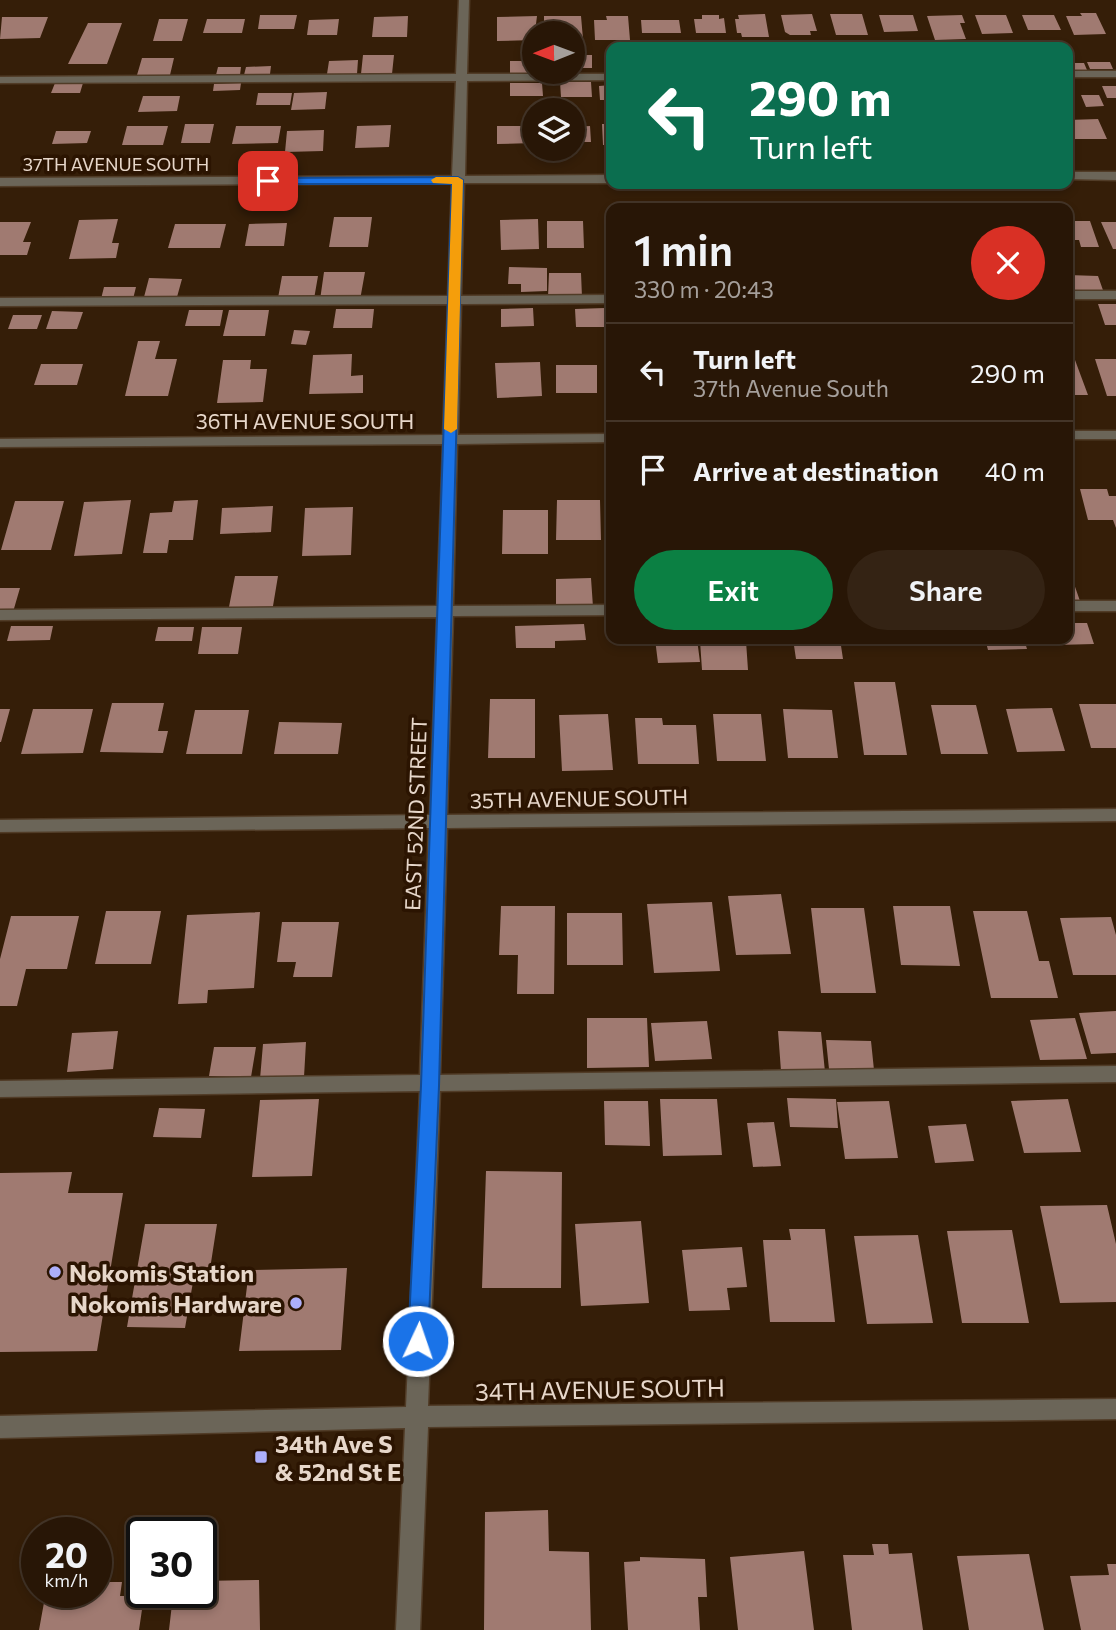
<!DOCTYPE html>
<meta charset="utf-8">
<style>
:root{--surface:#281606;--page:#342314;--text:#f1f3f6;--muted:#a59f9b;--line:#443528;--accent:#0b8043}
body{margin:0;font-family:Commissioner,sans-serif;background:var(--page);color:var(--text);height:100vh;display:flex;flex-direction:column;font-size:26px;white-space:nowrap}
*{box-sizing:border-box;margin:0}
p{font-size:23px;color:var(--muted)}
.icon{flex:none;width:38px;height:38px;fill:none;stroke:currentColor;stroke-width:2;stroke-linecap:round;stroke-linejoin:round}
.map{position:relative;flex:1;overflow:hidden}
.side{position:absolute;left:606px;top:203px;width:467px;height:441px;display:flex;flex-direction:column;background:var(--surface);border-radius:14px;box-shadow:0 4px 10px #0003,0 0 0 2px var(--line)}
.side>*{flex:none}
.hud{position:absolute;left:606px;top:42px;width:467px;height:147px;border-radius:14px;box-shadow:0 4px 10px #0003,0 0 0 2px var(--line);background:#0b6e4f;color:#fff;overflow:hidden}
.needle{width:46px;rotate:269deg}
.fabs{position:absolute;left:522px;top:21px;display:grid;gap:14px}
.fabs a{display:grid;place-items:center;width:63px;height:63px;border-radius:50%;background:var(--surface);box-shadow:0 4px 10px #0003,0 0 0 2px var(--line);font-size:35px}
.speed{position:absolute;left:21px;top:1517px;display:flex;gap:14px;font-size:35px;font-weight:700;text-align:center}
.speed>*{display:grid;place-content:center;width:91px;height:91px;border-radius:50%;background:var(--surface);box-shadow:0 4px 10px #0003,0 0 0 2px var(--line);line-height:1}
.speed small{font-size:18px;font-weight:400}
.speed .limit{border:4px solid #111;border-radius:10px;background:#fff;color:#111}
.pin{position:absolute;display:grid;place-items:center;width:60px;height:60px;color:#fff;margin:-30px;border-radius:14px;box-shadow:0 4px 10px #0006}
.me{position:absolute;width:77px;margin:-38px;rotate:3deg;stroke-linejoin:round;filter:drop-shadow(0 0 5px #0008)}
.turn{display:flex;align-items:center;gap:24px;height:147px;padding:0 28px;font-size:32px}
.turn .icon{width:91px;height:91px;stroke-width:2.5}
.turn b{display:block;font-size:49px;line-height:60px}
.round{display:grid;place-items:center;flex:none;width:74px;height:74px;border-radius:37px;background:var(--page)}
.headline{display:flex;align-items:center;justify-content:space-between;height:119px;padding:0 28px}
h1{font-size:42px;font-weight:600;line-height:52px}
.action{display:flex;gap:14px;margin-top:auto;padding:14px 28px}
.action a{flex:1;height:80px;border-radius:42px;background:var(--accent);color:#fff;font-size:28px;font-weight:600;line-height:80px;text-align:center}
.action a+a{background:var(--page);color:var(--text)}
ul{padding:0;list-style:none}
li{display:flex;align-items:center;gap:21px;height:98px;padding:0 28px;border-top:2px solid var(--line)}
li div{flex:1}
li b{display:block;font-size:26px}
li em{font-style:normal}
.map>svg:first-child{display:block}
.building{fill:#a07a71}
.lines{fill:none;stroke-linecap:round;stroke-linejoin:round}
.minor-casing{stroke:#513c27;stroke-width:3}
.minor{fill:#6b6558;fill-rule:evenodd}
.route{fill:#1a73e8;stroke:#114b97;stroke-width:2}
.slow{fill:#f59e0b}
.poi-dot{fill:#adaffb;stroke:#2b1401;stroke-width:2.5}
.labels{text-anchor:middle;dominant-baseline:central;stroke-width:7;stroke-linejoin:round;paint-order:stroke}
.far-street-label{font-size:18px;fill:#e7d7ca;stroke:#2b1401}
.street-label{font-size:21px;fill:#e7d7ca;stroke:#2b1401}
.near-poi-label{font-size:24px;font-weight:bold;fill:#e7d7ca;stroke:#2b1401;text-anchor:start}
.near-street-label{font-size:24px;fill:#e7d7ca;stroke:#2b1401}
</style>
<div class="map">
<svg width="1116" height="1630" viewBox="0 0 1116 1630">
<rect width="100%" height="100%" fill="#351e08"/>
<path class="building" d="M1080,13H1096L1106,34L1074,35L1066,16H1082Z
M765,14L769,37H742L741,33H737L735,19H739L738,15Z
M812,14L817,31H810L811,35H790L785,32L781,15Z
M830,14H862L868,35H836Z
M260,15H297L294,29H258Z
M702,15H719V19L724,18L726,33H696L694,19H702Z
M879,15H913L918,31L884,32Z
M962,15L965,23H960L966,39L935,40L927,16Z
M975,15H1006L1013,33L982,34Z
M1022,15H1054L1061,30H1028Z
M408,16L407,37H372L374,17Z
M537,16L534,40L497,41V17Z
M544,16H581L583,39H572V33H544Z
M606,16H628L630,40H595L594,20H607Z
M2,17H48L40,38L0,39Z
M159,19H188L182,41H153Z
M207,19H245L242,33H203Z
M339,19L337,35H307L309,20Z
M641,20H679L681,33H642Z
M88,23H122L107,64H68Z
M363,55H394L392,74H361Z
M572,55H592V68H572Z
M142,58H174L170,75H137Z
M358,60L357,74H327L329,61Z
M510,61H534V73H510Z
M1087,62H1110L1113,69H1090Z
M1068,63H1084L1087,70H1068Z
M271,66L270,74L244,75L246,67Z
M218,67H241L240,75H216Z
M560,82H591L592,97H561Z
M55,83H83L80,93H51Z
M241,83L240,90L213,91L214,84Z
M510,83H542L543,96H510Z
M611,85V100H600L599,86Z
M1102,86H1116V98H1107Z
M327,92L325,109L291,110L294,93Z
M258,93H292L290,105H256Z
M1081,95H1099L1104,106L1086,107Z
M143,96H180L177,111L138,112Z
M1098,119L1107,139H1071L1068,120Z
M185,124H214L210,143H181Z
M602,124H611V145H603Z
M391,125L389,147L355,148L357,126Z
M127,126H168L163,145H122Z
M236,126H281L278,143L232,144Z
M497,126H534V143L497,144Z
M590,126L591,142H572V127Z
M324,130L323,151L285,152L287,131Z
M56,131H91L87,143L52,144Z
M334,217H372L368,247H329Z
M118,219L112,243H119L116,258L69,259L79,220Z
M538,219L539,249L501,250L500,220Z
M547,221H583L584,248H547Z
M1068,221H1090L1099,247H1081L1079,240H1068Z
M0,222H31L23,242H31L27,255H0Z
M1101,222H1116V249H1113Z
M287,223L284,246H245L249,224Z
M175,224H226L220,248H168Z
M509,267L547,268V291L521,292V284H508Z
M324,272H365L360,300H320Z
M549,273H581L582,297H548Z
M1068,275L1098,276L1104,293H1068Z
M282,276H318L314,299L278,298Z
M149,278L182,279L177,297H144Z
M104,287H136L133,299H101Z
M1098,304H1116V325H1105Z
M533,308L534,326L501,327V309Z
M605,308L607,327H576L575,309Z
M336,309H374L372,328H333Z
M189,310H223L220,326H185Z
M229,310H269L265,336H223Z
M52,311L83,312L77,329H46Z
M13,315H42L37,329H8Z
M294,330L310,331L306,345L291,344Z
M138,341H160L155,359H177L168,396H125Z
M352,354L351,376L363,375V393L309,394L313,355Z
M1095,359H1116V396H1107Z
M223,360H251L250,369H267L263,402L217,403Z
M1068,360H1075L1088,395H1068Z
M540,362L542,396L497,398L495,363Z
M41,364H83L77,385H34Z
M556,365H597V393H556Z
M1080,489H1107L1109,496H1116V528L1113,520H1088Z
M131,500L122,554L74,556L84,502Z
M198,500L193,540H169L167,553H143L150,513L172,512L174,501Z
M557,500H600L601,540H556Z
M15,501H64L51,550H1Z
M273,506L271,532L220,534L222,508Z
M353,507L351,555L302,556L305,508Z
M503,510H548V554H502Z
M235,576H278L272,612H228Z
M591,578L593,607H556V579Z
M1068,581H1073L1080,601H1068Z
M0,588H20L13,612H0Z
M1068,623H1087L1094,644L1057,645L1055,639H1068Z
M584,624L586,640L555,641V648H516L515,626Z
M11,626H53L50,640L7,641Z
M158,627H194L192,641H155Z
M202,627H242L238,654H198Z
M655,639H697L700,662L658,663Z
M793,639H840L843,659H796Z
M912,639H944L945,646H914Z
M985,639H1024L1027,649L988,650Z
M700,641H746L748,670H702Z
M854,682H895L907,755H864Z
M490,699H535V758H488Z
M112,703H164L158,731H168L163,753L100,752Z
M1079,704H1116V748H1091Z
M931,705H976L988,754H941Z
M1052,708L1065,751L1017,752L1006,709Z
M0,709H10L1,742H0Z
M33,709H93L83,753L21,754Z
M783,709L832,710L838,758H788Z
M195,710H249L242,754H186Z
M608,714L613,770L562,771L559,715Z
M713,714H761L766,761H717Z
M635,718H662L663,725H696L699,764H638Z
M279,722L342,723L338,754H274Z
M781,894L791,954L736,955L728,896Z
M712,902L720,971L654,973L647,904Z
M501,906H555L554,994H517L518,955H499Z
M893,906H950L960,966L901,965Z
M811,908H864L876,993H821Z
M106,911H161L151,964H95Z
M973,911H1027L1039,961H1049L1058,998H991Z
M260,912L254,988L208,990L207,1003L178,1004L187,915Z
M567,913H622L623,965H567Z
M11,916H79L67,969H26L17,1006H0V959Z
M1111,917L1116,935V975H1073L1060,918Z
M282,922H339L332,977H293L296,962H277Z
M1116,1011V1053L1091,1054L1079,1013Z
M587,1018H647L649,1067L587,1068Z
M1075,1018L1087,1059L1040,1060L1030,1020Z
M707,1021L712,1059L655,1061L651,1023Z
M118,1031L113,1069L67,1072L72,1033Z
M778,1031L821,1032L825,1072L781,1071Z
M826,1040L871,1041L874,1070L829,1069Z
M306,1042L304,1077L260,1079L263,1044Z
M214,1047H256L251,1077L209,1076Z
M787,1098L836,1099L838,1128L790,1127Z
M319,1099L312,1176L252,1177L260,1100Z
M660,1099H717L722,1155L663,1156Z
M1068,1099L1081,1152L1024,1153L1011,1101Z
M604,1101H648L650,1146L605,1145Z
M889,1101L898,1158L845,1159L837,1102Z
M159,1108L205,1109L201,1138L153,1137Z
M774,1122L781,1166L753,1167L747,1123Z
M966,1124L974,1161L935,1163L928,1126Z
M486,1171L562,1172L561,1288H482Z
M72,1172L68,1193H123L97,1351L0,1352V1173Z
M1107,1205L1116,1244V1302L1060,1303L1040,1206Z
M641,1221L649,1303L581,1306L575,1224Z
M145,1224H217L208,1282H193L185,1328L127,1327Z
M789,1229H825L835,1322H770L763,1240H791Z
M1012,1230L1029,1323H962L947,1231Z
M918,1235L933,1323L867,1324L854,1236Z
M742,1247L747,1287L727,1288L730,1310L689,1311L682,1250Z
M347,1268L341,1350L239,1351L249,1270Z
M548,1510L549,1551L589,1552L591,1630H484L485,1512Z
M872,1544H888L889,1554L912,1553L923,1630H852L843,1555H874Z
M804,1551L814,1630H738L730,1557Z
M1029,1554L1044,1630H969L957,1556Z
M640,1557L705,1559L707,1597H698L700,1630H628L624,1562L640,1561Z
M1107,1564H1116V1630H1081L1070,1576L1109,1575Z
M259,1580L260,1630H169L172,1604L176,1603L177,1592H201V1581Z
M96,1582H122L120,1596H144L139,1630H39L45,1597L96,1592Z"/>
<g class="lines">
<g class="minor-casing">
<path id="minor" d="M459,0H469L467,74H611V80L467,81L465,176L611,175V183H464L461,296L611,295V303L461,304L458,435L611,434V442L457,444L453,606L611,605V615L453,616L447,815L1116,809V821L447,828L440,1075L1116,1066V1082L440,1091L428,1406L1116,1399V1419L428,1427L420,1630H396L405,1428L0,1438V1416L406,1407L420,1091L0,1097V1081L420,1075L429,828L0,832V820L430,815L437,617L0,620V610L437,606L443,444L0,447V439L443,435L448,304L0,306V298L448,296L452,183L0,186V178L452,176L456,81L0,83V77L456,74Z
M1068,71H1116V77H1068Z
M1116,172V180L1068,179V172Z
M1068,291H1116V299H1068Z
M1068,431H1116V439H1068Z
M1068,601H1116V611H1068Z"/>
</g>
<use href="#minor" class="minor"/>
</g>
<path class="route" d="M458,177L463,180L439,1086L428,1341L425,1348L418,1350L411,1348L408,1341L421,1086L452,184H268L263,181L268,178Z"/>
<path class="slow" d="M436,177H458L463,180L457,429L451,433L444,429L452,184L433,183L431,180Z"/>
<g class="poi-dot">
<circle cx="55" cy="1272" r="7"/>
<circle cx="296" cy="1303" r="7"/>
<rect x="254" y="1450" width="14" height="14" rx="3.5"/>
</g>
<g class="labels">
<g class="far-street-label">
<text x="116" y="164">37TH AVENUE SOUTH</text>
</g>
<g class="street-label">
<text x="305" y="420">36TH AVENUE SOUTH</text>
<text transform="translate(579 798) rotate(-1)">35TH AVENUE SOUTH</text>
<text transform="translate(415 814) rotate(-88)">EAST 52ND STREET</text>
</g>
<g class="near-poi-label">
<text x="69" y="1272">Nokomis Station</text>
<text x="282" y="1303" text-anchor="end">Nokomis Hardware</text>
<text x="275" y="1443">34th Ave S<tspan x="275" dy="28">&amp; 52nd St E</tspan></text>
</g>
<g class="near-street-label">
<text transform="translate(600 1389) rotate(-1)">34TH AVENUE SOUTH</text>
</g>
</g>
</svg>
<div class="fabs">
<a><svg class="needle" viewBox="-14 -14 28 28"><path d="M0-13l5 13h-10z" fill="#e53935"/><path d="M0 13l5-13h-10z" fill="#a59f9b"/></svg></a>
<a><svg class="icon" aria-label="layers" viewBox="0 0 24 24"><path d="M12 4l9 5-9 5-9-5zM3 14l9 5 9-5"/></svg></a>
</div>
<div class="speed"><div>20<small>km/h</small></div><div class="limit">30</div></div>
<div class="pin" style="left:268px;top:181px;background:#d93025"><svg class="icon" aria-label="arrive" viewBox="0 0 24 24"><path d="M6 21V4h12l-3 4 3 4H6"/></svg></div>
<svg class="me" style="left:418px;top:1341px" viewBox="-20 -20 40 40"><circle r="17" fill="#1a73e8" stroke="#fff" stroke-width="3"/><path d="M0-11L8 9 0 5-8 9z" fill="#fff"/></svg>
<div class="hud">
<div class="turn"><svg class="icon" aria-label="left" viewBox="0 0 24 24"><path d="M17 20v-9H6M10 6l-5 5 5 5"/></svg><div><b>290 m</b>Turn left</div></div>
</div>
<section class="side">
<div class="headline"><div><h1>1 min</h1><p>330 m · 20:43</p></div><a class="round" style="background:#d93025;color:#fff"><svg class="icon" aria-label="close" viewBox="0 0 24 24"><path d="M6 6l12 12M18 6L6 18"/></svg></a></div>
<ul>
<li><svg class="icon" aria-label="left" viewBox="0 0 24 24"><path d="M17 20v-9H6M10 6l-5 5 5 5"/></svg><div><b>Turn left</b><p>37th Avenue South</p></div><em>290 m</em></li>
<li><svg class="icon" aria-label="arrive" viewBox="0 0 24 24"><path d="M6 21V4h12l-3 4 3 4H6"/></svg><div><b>Arrive at destination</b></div><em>40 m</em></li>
</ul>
<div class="action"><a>Exit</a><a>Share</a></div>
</section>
</div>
